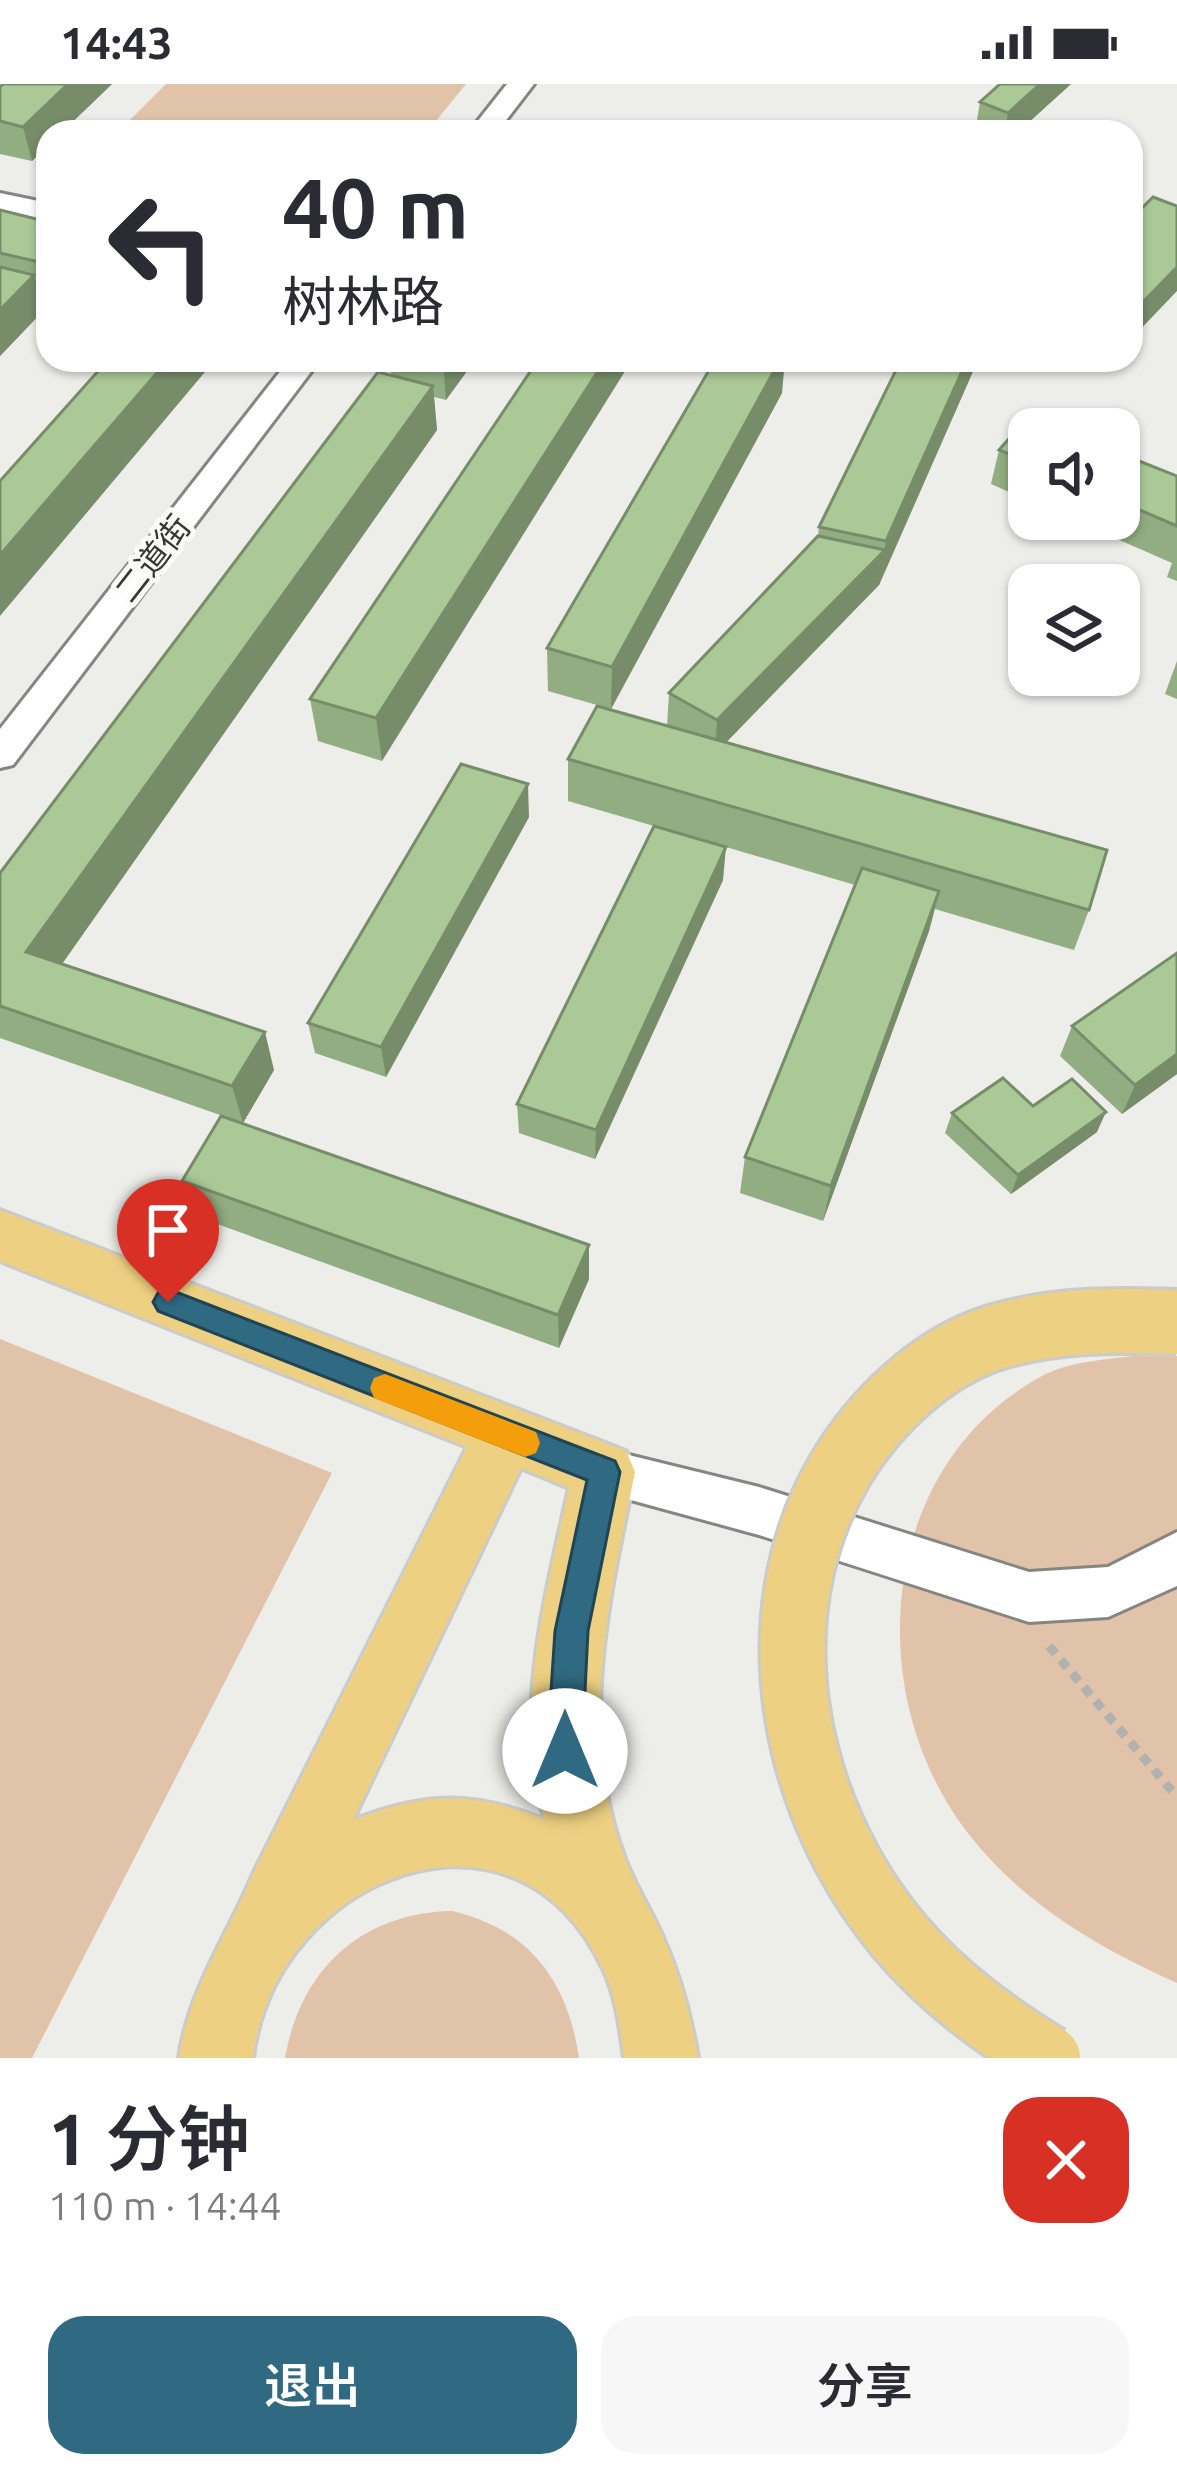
<!DOCTYPE html>
<html lang="zh">
<meta charset="utf-8">
<style>
:root{--surface:#fff;--page:#f7f7f7;--text:#2b2b33;--muted:#7c7c81;--accent:#306982}
body{margin:0;font-family:Ubuntu,"Noto Sans SC",sans-serif;background:var(--page);color:var(--text);height:100vh;display:flex;flex-direction:column;font-size:45px;white-space:nowrap}
*{box-sizing:border-box;margin:0}
p{font-size:39px;color:var(--muted)}
.icon{flex:none;width:66px;height:66px;fill:none;stroke:currentColor;stroke-width:2;stroke-linecap:round;stroke-linejoin:round}
.map{position:relative;height:1974px;overflow:hidden}
.details{display:flex;flex-direction:column;background:var(--surface);flex:1}
.details>*{flex:none}
.guide{position:absolute;left:36px;top:36px;width:1107px;height:252px;border-radius:36px;box-shadow:0 3px 9px #0004;background:#fff;color:var(--text);overflow:hidden}
.buttons{position:absolute;left:1008px;top:324px;display:grid;gap:24px}
.buttons a{display:grid;place-items:center;width:132px;height:132px;border-radius:24px;background:var(--surface);box-shadow:0 3px 9px #0004;font-size:60px}
.pin{position:absolute;display:grid;place-items:center;width:102px;height:102px;color:#fff;margin:-123px -51px;border-radius:50% 50% 50% 0;rotate:-45deg;box-shadow:0 0 12px #0007}
.pin .icon{rotate:45deg}
.me{position:absolute;width:132px;margin:-66px;rotate:0deg;stroke-linejoin:round;filter:drop-shadow(0 0 9px #0008)}
.turn{display:flex;align-items:center;gap:42px;height:252px;padding:0 48px;font-size:54px}
.turn .icon{width:156px;height:156px;stroke-width:2.5}
.turn b{display:block;font-size:84px;line-height:102px}
.round{display:grid;place-items:center;flex:none;width:126px;height:126px;border-radius:36px;background:var(--page)}
.head{display:flex;align-items:center;justify-content:space-between;height:204px;padding:0 48px}
h1{font-size:72px;font-weight:600;line-height:90px}
.action{display:flex;gap:24px;margin-top:auto;padding:24px 48px}
.action a{flex:1;height:138px;border-radius:36px;background:var(--accent);color:#fff;font-size:48px;font-weight:600;line-height:138px;text-align:center}
.action a+a{background:var(--page);color:var(--text)}
.status{display:flex;justify-content:space-between;align-items:center;height:84px;padding:0 60px;background:var(--surface);direction:ltr}
.status svg{height:33px;fill:currentColor}
.map>svg:first-child{display:block}
.green{fill:#e1c3a9}
.lines{fill:none;stroke-linecap:round;stroke-linejoin:round}
.minor-casing{stroke:#858582;stroke-width:6}
.major-casing{stroke:#cbcbca;stroke-width:6}
.path{stroke:#b1b1ae;stroke-width:9;stroke-dasharray:10 8;stroke-linecap:butt}
.minor{fill:#fff;fill-rule:evenodd}
.major{fill:#eed082;fill-rule:evenodd}
.major-bridge-casing{stroke:#cbcbca;stroke-width:70;stroke-linecap:butt}
.major-bridge{stroke:#eed082;stroke-width:64}
.wall{fill:#92ad82}
.shaded-wall{fill:#778d6a}
.building{fill:#aac997;stroke:#778d6a;stroke-width:3}
.route{fill:#306982;stroke:#1f4454;stroke-width:3}
.slow{fill:#f59e0b}
.labels{text-anchor:middle;dominant-baseline:central;stroke-width:10;stroke-linejoin:round;paint-order:stroke}
.street-label{font-size:33px;fill:#363635;stroke:#fafaf7}
</style>
<div class="status"><b>14:43</b><svg viewBox="0 0 49 12"><path d="M0 12V9h3v3zM5 12V6h3v6zM10 12V3h3v9zM15 12V0h3v12zM26 1h20v11H26zM47 4h2v5h-2z"/></svg></div>
<div class="map">
<svg width="1177" height="1974" viewBox="0 0 1177 1974">
<rect width="100%" height="100%" fill="#edede9"/>
<path class="green" d="M166,0H466L427,48H118Z
M0,1255L332,1389L32,1974H0Z
M1149,1270L1177,1272V1899C1099,1864 1025,1821 971,1753C859,1613 877,1381 1042,1292C1071,1276 1116,1275 1149,1270Z
M452,1827C530,1845 568,1898 579,1974H285C301,1885 361,1829 452,1827Z"/>
<g class="lines">
<g class="minor-casing">
<path id="minor" d="M507,0H534L497,48H469Z
M0,109L48,119V137L0,125Z
M289,276H320L13,681L0,684V645Z
M604,1365L759,1403L1029,1488L1108,1483L1177,1448V1502L1108,1533L1029,1538L759,1451L587,1404L580,1388L587,1372Z"/>
</g>
<g class="major-casing">
<path id="major" d="M0,1126L626,1367L635,1388C609,1516 576,1650 626,1777C636,1803 651,1826 662,1851C680,1891 691,1931 698,1974H624C620,1945 616,1912 603,1885C514,1695 274,1795 253,1974H179C189,1904 229,1849 254,1788L467,1363L0,1177ZM521,1384L569,1404C546,1510 513,1628 544,1735C472,1707 425,1708 353,1736Z"/>
</g>
<path class="path" d="M1049,1562L1177,1713"/>
<use href="#minor" class="minor"/>
<use href="#major" class="major"/>
<g class="major-bridge-casing">
<path id="major-bridge" d="M1048,1974C993,1940 942,1903 900,1853C793,1726 753,1534 840,1386C874,1329 931,1273 996,1253C1057,1235 1114,1236 1177,1238"/>
</g>
<use href="#major-bridge" class="major-bridge"/>
</g>
<path class="wall" d="M3,0H112L62,48H48L32,77L0,70V3Z
M1000,0H1071L1018,48H975L980,18Z
M1177,122L1134,252L1131,250V135Z
M0,126L48,138V213L40,211L44,226L0,272Z
M390,276H475L446,316L434,313L437,346L62,880L274,986L243,1039L0,954V789L391,292Z
M538,276L382,677L318,657L310,615Z
M901,276H978L879,501L725,658L1089,826L1074,866L935,825L929,847L823,1137L740,1109L745,1073L855,801L699,755L723,796L595,1075L519,1049L517,1020L654,742L568,717V675L667,642L669,609L818,452L819,443Z
M782,309L611,625L548,607L547,564Z
M1029,345V417L991,400L999,366Z
M1119,369L1177,392V497L1167,493L1172,479L1071,435H1119Z
M1177,577V615L1165,610Z
M529,733L386,993L315,969L308,939Z
M1072,942L1177,990L1122,1030L1060,972Z
M1033,1022L1097,1048L1011,1110L945,1049L952,1029Z
M182,1097L589,1161V1195L559,1264L195,1132Z"/>
<path class="shaded-wall" d="M68,0H112L62,48H48V62L32,77L23,43Z
M1040,0H1071L1018,48H1004L1008,29Z
M1177,183V207L1134,252L1144,217Z
M34,191L44,226L0,272V226Z
M168,276H215L0,532V471Z
M443,276H475L446,316Z
M605,276H632L382,677L376,634Z
M780,276H785L782,309L611,625L612,583Z
M967,276H978L879,501L886,457Z
M433,302L437,346L43,907L26,868Z
M885,466L879,501L715,670L717,636Z
M528,700L529,733L386,993L381,963Z
M726,763L723,796L595,1075L596,1046Z
M939,807L929,847L823,1137L831,1102Z
M265,948L274,986L243,1039L232,1002Z
M1177,970V990L1122,1030L1135,1001Z
M1106,1028L1097,1048L1011,1110L1018,1091Z
M589,1161V1195L559,1264L558,1231Z"/>
<path class="building" d="M3,0H68L23,43L0,37V3Z
M1000,0H1040L1008,29L980,18Z
M1153,113L1177,122V183L1144,217L1131,212V135Z
M0,126L48,138V180L0,169Z
M0,183L34,191L0,226Z
M108,276H168L0,471V397Z
M538,276H605L376,634L310,615Z
M715,276H780L612,583L547,564Z
M901,276H967L886,457L819,443Z
M378,288L433,302L26,868L265,948L232,1002L0,922V789Z
M1029,332L1060,345H1029V378L999,366Z
M1119,369L1177,392V442L1119,417Z
M818,452L885,466L717,636L669,609Z
M597,622L1107,766L1089,826L568,675Z
M461,680L528,700L381,963L308,939Z
M654,742L726,763L596,1046L517,1020Z
M862,784L939,807L831,1102L745,1073Z
M1177,869V970L1135,1001L1072,942Z
M1003,994L1033,1022L1072,995L1106,1028L1018,1091L952,1029Z
M221,1032L589,1161L558,1231L182,1097Z"/>
<path class="route" d="M168,1205L615,1377L620,1388L588,1547L582,1667L577,1680L565,1685L552,1680L547,1667L555,1547L587,1396L158,1227L153,1218L158,1209Z"/>
<path class="slow" d="M385,1290L536,1348L540,1359L536,1369L525,1373L374,1314L370,1304L374,1294Z"/>
<g class="labels">
<g class="street-label">
<text transform="translate(152 474) rotate(-52)">二道街</text>
</g>
</g>
</svg>
<div class="buttons">
<a><svg class="icon" aria-label="sound" viewBox="0 0 24 24"><path d="M4 9h4l5-4v14l-5-4H4zM17 9q2 3 0 6"/></svg></a>
<a><svg class="icon" aria-label="layers" viewBox="0 0 24 24"><path d="M12 4l9 5-9 5-9-5zM3 14l9 5 9-5"/></svg></a>
</div>
<div class="pin" style="left:168px;top:1218px;background:#d93025"><svg class="icon" aria-label="arrive" viewBox="0 0 24 24"><path d="M6 21V4h12l-3 4 3 4H6"/></svg></div>
<svg class="me" style="left:565px;top:1667px" viewBox="-20 -20 40 40"><circle r="19" fill="#fff"/><path d="M0-13L10 11 0 6-10 11z" fill="#306982"/></svg>
<div class="guide">
<div class="turn"><svg class="icon" aria-label="left" viewBox="0 0 24 24"><path d="M17 20v-9H6M10 6l-5 5 5 5"/></svg><div><b>40 m</b>树林路</div></div>
</div>
</div>
<section class="details">
<div class="head"><div><h1>1 分钟</h1><p>110 m · 14:44</p></div><a class="round" style="background:#d93025;color:#fff"><svg class="icon" aria-label="close" viewBox="0 0 24 24"><path d="M6 6l12 12M18 6L6 18"/></svg></a></div>
<div class="action"><a>退出</a><a>分享</a></div>
</section>
